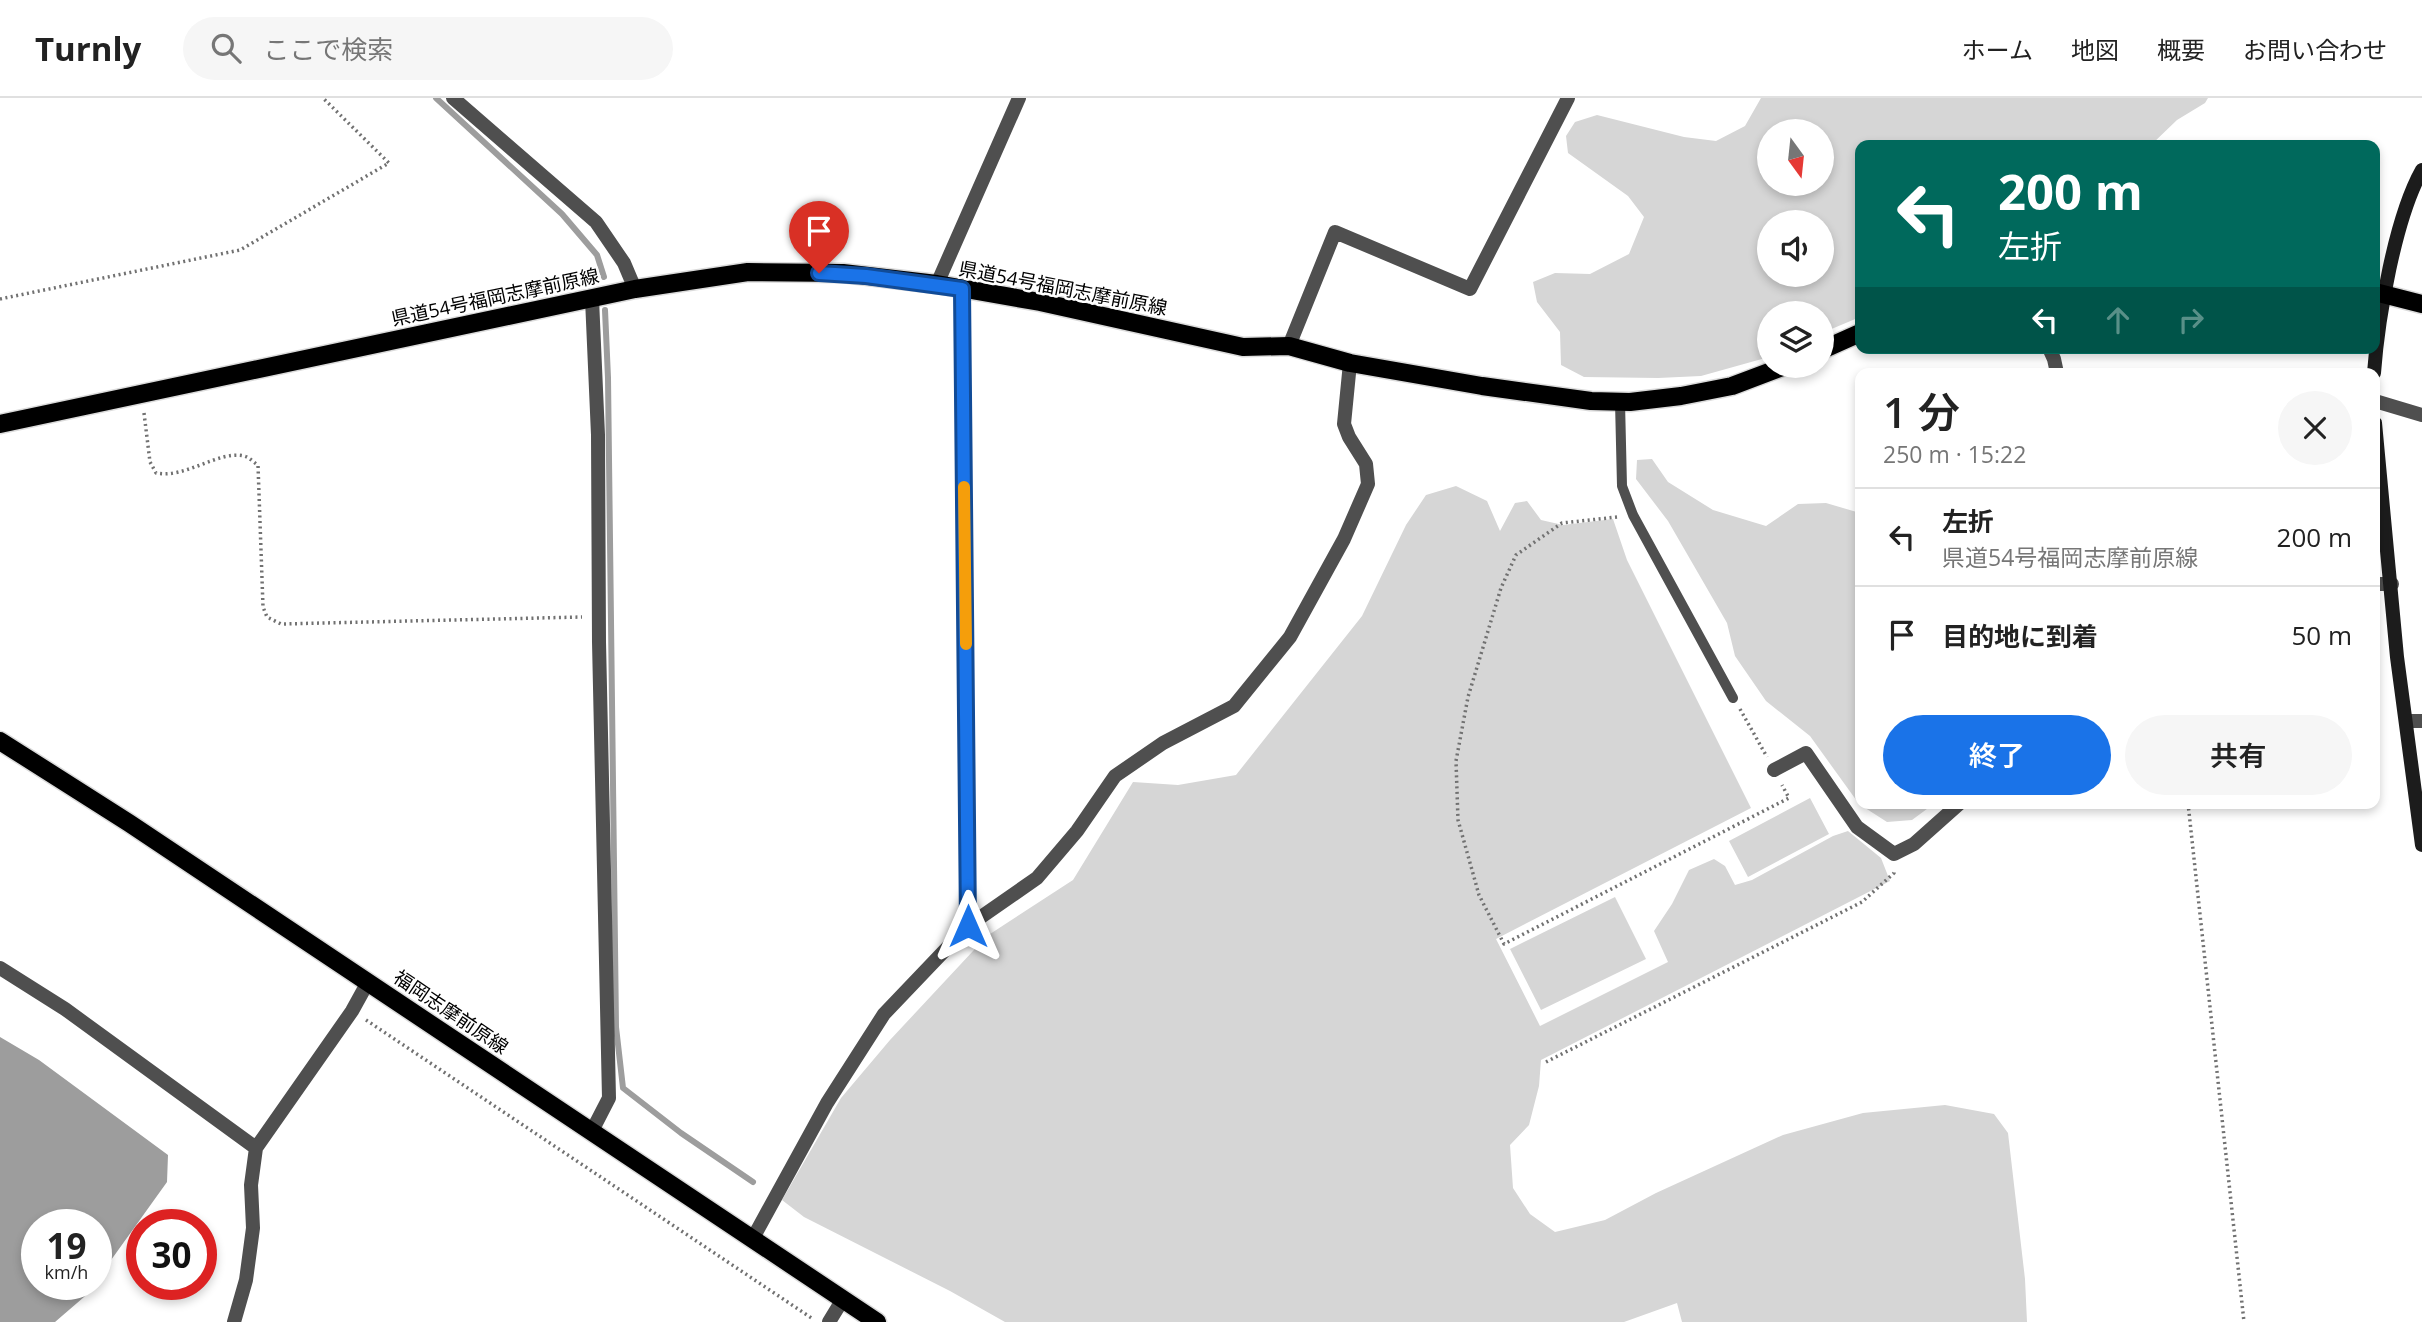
<!DOCTYPE html>
<html lang="ja">
<meta charset="utf-8">
<style>
:root{--surface:#fff;--page:#f6f6f6;--text:#222;--muted:#767676;--line:#e0e0e0;--accent:#1a73e8}
body{margin:0;font-family:"Open Sans","Noto Sans JP",sans-serif;background:var(--page);color:var(--text);height:100vh;display:flex;flex-direction:column;font-size:26px;white-space:nowrap}
*{box-sizing:border-box;margin:0}
p{font-size:23px;color:var(--muted)}
.icon{flex:none;width:38px;height:38px;fill:none;stroke:currentColor;stroke-width:2;stroke-linecap:round;stroke-linejoin:round}
.map{position:relative;flex:1;overflow:hidden}
.side{position:absolute;left:1855px;top:270px;width:525px;height:441px;display:flex;flex-direction:column;background:var(--surface);border-radius:14px;box-shadow:0 4px 10px #0003}
.side>*{flex:none}
.banner{position:absolute;left:1855px;top:42px;width:525px;height:214px;border-radius:14px;box-shadow:0 4px 10px #0003;background:#00695c;color:#fff;overflow:hidden}
.needle{width:46px;rotate:165deg}
.buttons{position:absolute;left:1757px;top:21px;display:grid;gap:14px}
.buttons a{display:grid;place-items:center;width:77px;height:77px;border-radius:50%;background:var(--surface);box-shadow:0 4px 10px #0003;font-size:35px}
.speed{position:absolute;left:21px;top:1111px;display:flex;gap:14px;font-size:35px;font-weight:700;text-align:center}
.speed>*{display:grid;place-content:center;width:91px;height:91px;border-radius:50%;background:var(--surface);box-shadow:0 4px 10px #0003;line-height:1}
.speed small{font-size:18px;font-weight:400}
.speed .limit{border:10px solid #d22;background:#fff;color:#111}
.pin{position:absolute;display:grid;place-items:center;width:60px;height:60px;color:#fff;margin:-72px -30px;border-radius:50% 50% 50% 0;rotate:-45deg;box-shadow:0 0 7px #0007}
.pin .icon{rotate:45deg}
.me{position:absolute;width:77px;margin:-38px;rotate:0deg;stroke-linejoin:round;filter:drop-shadow(0 0 5px #0008)}
.turn{display:flex;align-items:center;gap:24px;height:147px;padding:0 28px;font-size:32px}
.turn .icon{width:91px;height:91px;stroke-width:2.5}
.turn b{display:block;font-size:49px;line-height:60px}
.lanes{display:flex;align-items:center;height:66px;padding:0 28px;background:#0003;justify-content:center;gap:35px;direction:ltr}
.lanes .off{opacity:.35}
.round{display:grid;place-items:center;flex:none;width:74px;height:74px;border-radius:37px;background:var(--page)}
.overview{display:flex;align-items:center;justify-content:space-between;height:119px;padding:0 28px}
h1{font-size:42px;font-weight:600;line-height:52px}
.button{display:flex;gap:14px;margin-top:auto;padding:14px 28px}
.button a{flex:1;height:80px;border-radius:42px;background:var(--accent);color:#fff;font-size:28px;font-weight:600;line-height:80px;text-align:center}
.button a+a{background:var(--page);color:var(--text)}
ul{padding:0;list-style:none}
li{display:flex;align-items:center;gap:21px;height:98px;padding:0 28px;border-top:2px solid var(--line)}
li div{flex:1}
li b{display:block;font-size:26px}
li em{font-style:normal}
header{display:flex;align-items:center;gap:42px;box-sizing:border-box;height:98px;padding:0 35px;background:var(--surface);border-bottom:2px solid var(--line)}
header strong{font-size:33px}
nav{display:flex;gap:38px;margin-inline-start:auto;font-size:24px}
.search{width:490px;height:63px;background:var(--page);display:flex;align-items:center;gap:18px;box-sizing:border-box;padding:0 24px;border-radius:38px;color:var(--muted);font-size:26px}
.map>svg:first-child{display:block}
.green{fill:#d6d6d6;fill-rule:evenodd}
.water{fill:#9d9d9d}
.lines{fill:none;stroke-linecap:round;stroke-linejoin:round}
.stream{stroke:#9d9d9d;stroke-width:6}
.primary-casing{stroke:#dbdbdb;stroke-width:21}
.path{stroke:#717171;stroke-width:3.5;stroke-dasharray:2 3.5;stroke-linecap:butt}
.service{stroke:#4f4f4f;stroke-width:10}
.minor{stroke:#4f4f4f;stroke-width:14}
.secondary{stroke:#1c1c1c;stroke-width:14}
.primary{stroke:#000;stroke-width:18}
.route-casing{stroke:#114b97;stroke-width:18}
.route{stroke:#1a73e8;stroke-width:12}
.slow{stroke:#f59e0b;stroke-width:12}
.labels{text-anchor:middle;dominant-baseline:central;stroke-width:5;stroke-linejoin:round;paint-order:stroke}
.street-label{font-size:19px;fill:#000;stroke:#fff}
</style>
<header>
<strong>Turnly</strong>
<div class="search"><svg class="icon" aria-label="search" viewBox="0 0 24 24"><circle cx="10" cy="10" r="6"/><path d="M15 15l6 6"/></svg>ここで検索</div>
<nav><a>ホーム</a><a>地図</a><a>概要</a><a>お問い合わせ</a></nav>
</header>
<div class="map">
<svg width="2422" height="1224" viewBox="0 0 2422 1224">
<rect width="100%" height="100%" fill="#fff"/>
<path class="green" d="M1761,0H2208L2205,5L2177,22L2151,47H1860V219L1822,235V215H1769V259L1701,278L1658,280L1584,279L1561,267L1560,234L1537,204L1533,184L1555,175L1590,176L1629,156L1644,119L1628,98L1568,55L1566,38L1575,24L1597,17L1684,39L1716,43L1745,28ZM1822,33V86H1769V33ZM1822,124V177H1769V124Z
M1652,361L1668,384L1713,412L1766,428L1798,406L1826,405L1860,415V705H1935L1912,722L1887,724L1859,706L1810,638L1766,603L1735,558L1727,525L1668,423L1636,381L1637,362Z
M1456,388L1487,403L1500,433L1515,405L1527,403L1541,422L1563,427L1613,421L1627,462L1751,710L1496,841L1540,928L1668,864L1654,833L1672,806L1689,772L1714,761L1725,768L1735,787L1752,782L1833,738L1848,733L1881,760L1890,783L1541,962L1539,988L1529,1027L1510,1047L1513,1090L1530,1116L1555,1134L1605,1122L1656,1095L1783,1037L1863,1015L1945,1007L1994,1016L2008,1035L2025,1181L2027,1224H1682L1677,1205L1624,1224H1005L950,1193L804,1119L782,1102L841,1000L890,942L987,838L1073,782L1133,684L1178,687L1236,677L1362,518L1406,427L1426,397Z
M1810,700L1829,736L1748,779L1729,743Z
M1615,799L1646,861L1541,912L1510,851Z"/>
<path class="water" d="M0,939L39,962L168,1057L167,1084L96,1183V1127H37V1186L94,1187L84,1199L55,1224H0Z"/>
<g class="lines">
<path class="stream" d="M436,0L562,116L597,157L604,179
M605,212L608,280L616,929L623,990L681,1035L753,1084"/>
<g class="primary-casing">
<path id="primary" d="M2375,194L2422,206
M1822,252L1860,235
M0,326L635,191L748,174L843,175L937,186L1040,204L1243,249L1289,248L1350,265L1482,288L1591,303L1630,304L1681,298L1732,288L1785,268
M0,643L129,725L877,1224"/>
</g>
<path class="path" d="M0,201L240,152L389,65L323,0
M144,315L150,364L156,375C185,381 219,352 244,358C249,359 253,364 258,367L263,509L267,519L281,526L582,519
M1617,419L1562,425L1516,457L1501,490L1468,599L1456,663L1458,722L1479,797L1504,846L1789,700L1782,687
M1740,611L1767,659
M2188,705L2244,1224
M366,922L813,1221
M1546,964L1862,804L1894,775V772"/>
<path class="service" d="M1620,304L1622,388L1633,417L1733,600"/>
<path class="minor" d="M453,0L596,124L624,165L635,191
M937,186L1019,0
M962,191L968,828
M592,201L598,337L599,544L609,1000L592,1033
M1289,248L1335,134L1470,191L1568,0
M2049,250L2054,261L2057,275
M2375,303L2422,317
M2375,486H2392
M2406,623H2422
M1774,672L1806,655L1857,729L1894,756L1914,746L1960,705
M0,870L65,911L256,1050
M753,1140L827,1005L884,916L968,828L1037,780L1077,733L1115,678L1163,645L1234,608L1290,539L1344,441L1368,386L1366,366L1349,339L1344,326L1350,265
M234,1224L246,1182L253,1130L251,1087L256,1050L352,913L368,884
M829,1224L843,1201"/>
<path class="secondary" d="M2374,275C2378,220 2395,120 2422,72
M2375,325L2397,559L2422,747"/>
<use href="#primary" class="primary"/>
</g>
<g class="lines">
<g class="route-casing">
<path id="route" d="M819,175L866,178L962,191L968,828"/>
</g>
<use href="#route" class="route"/>
<path class="slow" d="M964,389L966,546"/>
</g>
<g class="labels">
<g class="street-label">
<text transform="translate(1063 190) rotate(11)">県道54号福岡志摩前原線</text>
<text transform="translate(495 199) rotate(-12)">県道54号福岡志摩前原線</text>
<text transform="translate(451 914) rotate(34)">福岡志摩前原線</text>
</g>
</g>
</svg>
<div class="buttons">
<a><svg class="needle" viewBox="-14 -14 28 28"><path d="M0-13l5 13h-10z" fill="#e53935"/><path d="M0 13l5-13h-10z" fill="#767676"/></svg></a>
<a><svg class="icon" aria-label="sound" viewBox="0 0 24 24"><path d="M4 9h4l5-4v14l-5-4H4zM17 9q2 3 0 6"/></svg></a>
<a><svg class="icon" aria-label="layers" viewBox="0 0 24 24"><path d="M12 4l9 5-9 5-9-5zM3 14l9 5 9-5"/></svg></a>
</div>
<div class="speed"><div>19<small>km/h</small></div><div class="limit">30</div></div>
<div class="pin" style="left:819px;top:175px;background:#d93025"><svg class="icon" aria-label="arrive" viewBox="0 0 24 24"><path d="M6 21V4h12l-3 4 3 4H6"/></svg></div>
<svg class="me" style="left:968px;top:828px" viewBox="-20 -20 40 40"><path d="M0-17L14 15 0 8-14 15z" fill="#1a73e8" stroke="#fff" stroke-width="4"/></svg>
<div class="banner">
<div class="turn"><svg class="icon" aria-label="left" viewBox="0 0 24 24"><path d="M17 20v-9H6M10 6l-5 5 5 5"/></svg><div><b>200 m</b>左折</div></div>
<div class="lanes"><svg class="icon" aria-label="left" viewBox="0 0 24 24"><path d="M17 20v-9H6M10 6l-5 5 5 5"/></svg><svg class="icon off" aria-label="ahead" viewBox="0 0 24 24"><path d="M12 20V5M6 11l6-6 6 6"/></svg><svg class="icon off" aria-label="right" viewBox="0 0 24 24"><path d="M7 20v-9h11M14 6l5 5-5 5"/></svg></div>
</div>
<section class="side">
<div class="overview"><div><h1>1 分</h1><p>250 m · 15:22</p></div><a class="round"><svg class="icon" aria-label="close" viewBox="0 0 24 24"><path d="M6 6l12 12M18 6L6 18"/></svg></a></div>
<ul>
<li><svg class="icon" aria-label="left" viewBox="0 0 24 24"><path d="M17 20v-9H6M10 6l-5 5 5 5"/></svg><div><b>左折</b><p>県道54号福岡志摩前原線</p></div><em>200 m</em></li>
<li><svg class="icon" aria-label="arrive" viewBox="0 0 24 24"><path d="M6 21V4h12l-3 4 3 4H6"/></svg><div><b>目的地に到着</b></div><em>50 m</em></li>
</ul>
<div class="button"><a>終了</a><a>共有</a></div>
</section>
</div>
